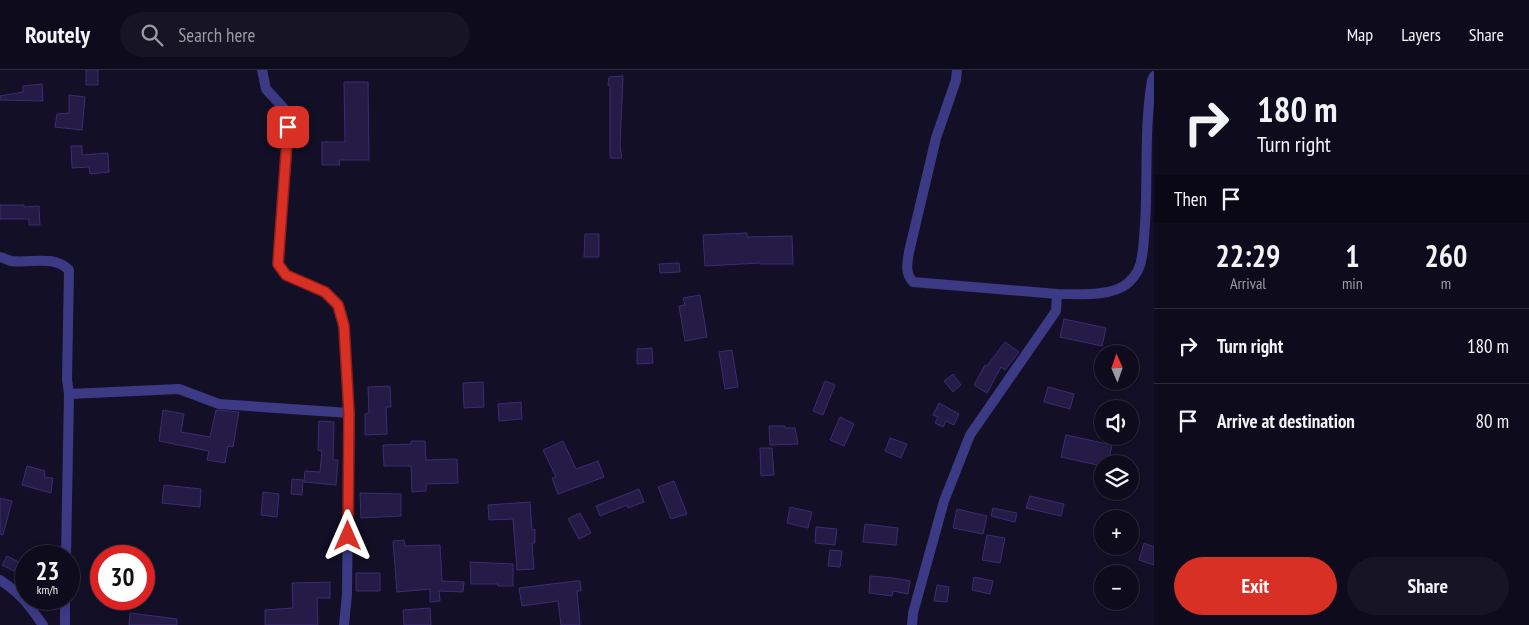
<!DOCTYPE html>
<meta charset="utf-8">
<style>
:root{--surface:#0e0b1c;--page:#171425;--text:#f1f3f6;--muted:#9b9ba3;--line:#2e2b3b;--accent:#d93025}
body{margin:0;font-family:"PT Sans Narrow",sans-serif;background:var(--page);color:var(--text);height:100vh;display:flex;flex-direction:column;font-size:19px;white-space:nowrap}
*{box-sizing:border-box;margin:0}
p{font-size:16px;color:var(--muted)}
.icon{flex:none;width:28px;height:28px;fill:none;stroke:currentColor;stroke-width:2;stroke-linecap:round;stroke-linejoin:round}
.map{position:relative;flex:1;overflow:hidden}
.side{display:flex;flex-direction:column;background:var(--surface);width:375px}
.side>*{flex:none}
.top-card{background:#0e0b1c;color:var(--text);overflow:hidden}
.needle{width:32px;rotate:358deg}
.tools{position:absolute;left:1094px;top:275px;display:grid;gap:10px}
.tools a{display:grid;place-items:center;width:45px;height:45px;border-radius:50%;background:var(--surface);box-shadow:0 2px 8px #0003,0 0 0 1px var(--line);font-size:25px}
.speed{position:absolute;left:15px;top:475px;display:flex;gap:10px;font-size:25px;font-weight:700;text-align:center}
.speed>*{display:grid;place-content:center;width:65px;height:65px;border-radius:50%;background:var(--surface);box-shadow:0 2px 8px #0003,0 0 0 1px var(--line);line-height:1}
.speed small{font-size:12px;font-weight:400}
.speed .limit{border:8px solid #d22;background:#fff;color:#111}
.pin{position:absolute;display:grid;place-items:center;width:42px;height:42px;color:#fff;margin:-21px;border-radius:10px;box-shadow:0 2px 8px #0006}
.me{position:absolute;width:55px;margin:-28px;rotate:0deg;stroke-linejoin:round;filter:drop-shadow(0 0 4px #0008)}
.turn{display:flex;align-items:center;gap:18px;height:105px;padding:0 20px;font-size:22px}
.turn .icon{width:65px;height:65px;stroke-width:2.5}
.turn b{display:block;font-size:35px;line-height:42px}
.then{display:flex;align-items:center;height:48px;padding:0 20px;background:#0003;gap:10px;font-size:19px}
.eta{display:flex;justify-content:space-evenly;align-items:center;height:85px;text-align:center}
.eta b{font-size:30px;font-weight:600;line-height:35px}
.cta{display:flex;gap:10px;margin-top:auto;padding:10px 20px}
.cta a{flex:1;height:58px;border-radius:30px;background:var(--accent);color:#fff;font-size:20px;font-weight:600;line-height:58px;text-align:center}
.cta a+a{background:var(--page);color:var(--text)}
ul{padding:0;list-style:none}
li{display:flex;align-items:center;gap:15px;height:75px;padding:0 20px;border-top:1px solid var(--line)}
li div{flex:1}
li b{display:block;font-size:19px}
li em{font-style:normal}
header{display:flex;align-items:center;gap:30px;box-sizing:border-box;height:70px;padding:0 25px;background:var(--surface);border-bottom:1px solid var(--line)}
header strong{font-size:24px}
nav{display:flex;gap:28px;margin-inline-start:auto;font-size:18px}
.search{width:350px;height:45px;background:var(--page);display:flex;align-items:center;gap:12px;box-sizing:border-box;padding:0 18px;border-radius:28px;color:var(--muted);font-size:19px}
main{display:flex;flex:1;min-height:0}
.map>svg:first-child{display:block}
.building{fill:#241b47;stroke:#3b2d73}
.lines{fill:none;stroke-linecap:round;stroke-linejoin:round}
.minor{stroke:#3d3a85;stroke-width:10}
.route-casing{stroke:#8d1f18;stroke-width:12}
.route{stroke:#d93025;stroke-width:9}
</style>
<header>
<strong>Routely</strong>
<div class="search"><svg class="icon" aria-label="search" viewBox="0 0 24 24"><circle cx="10" cy="10" r="6"/><path d="M15 15l6 6"/></svg>Search here</div>
<nav><a>Map</a><a>Layers</a><a>Share</a></nav>
</header>
<main>
<div class="map">
<svg width="1154" height="555" viewBox="0 0 1154 555">
<rect width="100%" height="100%" fill="#130f26"/>
<path class="building" d="M86,0H98V15H86Z
M623,6L620,76L622,88H610V16L608,15L609,7Z
M344,12H368L369,90H339L340,95H322V72H345Z
M42,14L43,31L0,30V26L23,22V16Z
M69,25L85,27L82,60L55,57L57,44L69,43Z
M71,76H82V85L108,83L109,102L90,104L89,97L72,98Z
M0,135H24V137L39,136L40,155H29V149H0Z
M747,163V167L792,166L793,194H760V193L705,196L703,165Z
M585,164H599V187H584Z
M679,193L680,202L660,203L659,194Z
M700,225L707,267L685,271L679,236L685,235L683,228Z
M1064,249L1106,258L1102,276L1060,267Z
M1005,272L1019,282L1005,300L1001,297L987,323L974,315L985,295L987,296Z
M652,278L653,293L637,294V279Z
M732,280L738,317L725,319L719,282Z
M953,304L961,315L953,322L944,311Z
M825,311L835,315L823,345L813,341Z
M483,312L484,337L464,338L463,313Z
M390,316L391,337H386L387,364L365,365V344L369,343L368,317Z
M1048,317L1074,324L1070,339L1044,332Z
M521,332L522,349L499,351L498,334Z
M939,333L959,344L954,355L946,351L943,357L935,353L938,347L933,345Z
M163,340L184,344L181,362L210,367L216,340L239,342L233,377L228,376L225,393L207,390L209,381L159,371Z
M840,347L854,354L844,376L830,370Z
M319,351L334,352L333,390H338L336,415L304,412L305,401L320,402L322,381L318,380Z
M769,356H785V358H795L798,374L770,375Z
M1066,365L1112,375L1108,394H1102V396L1061,387Z
M890,368L907,374L901,388L885,381Z
M411,371H425L426,390L457,389L458,413L426,414V421L412,422L411,396H384L383,375L411,374Z
M563,371L576,399L598,391L604,407L558,424L552,408L556,407L543,380Z
M760,378H772L774,405L761,406Z
M27,396L45,401L44,407L53,408L51,423L22,415Z
M292,409L303,410L302,425L291,424Z
M674,411L687,444L671,449L658,417Z
M164,415L201,419L200,437L162,433Z
M639,419L644,432L628,438L627,435L600,446L596,436Z
M263,422L279,424L277,447L261,445Z
M360,423L401,424V446L361,448Z
M1030,426L1064,434L1061,446L1026,438Z
M0,428L12,431L3,465L0,464Z
M530,432L532,460L535,459V473H532L534,499L517,500L513,449L489,450L488,435Z
M790,437L812,442L808,458L787,453Z
M993,438L1017,443L1015,452L991,446Z
M957,439L987,446L983,464L953,458Z
M580,443L591,463L579,469L568,449Z
M865,454L898,458L896,475L863,472Z
M816,457L837,459L835,475L815,473Z
M987,465L1005,468L1000,493L982,490Z
M404,470L405,476L440,475L442,511L464,512L463,522L439,521L440,531L430,532V519L397,522L393,471Z
M1144,473L1154,477V495L1139,490Z
M830,480L842,481L840,497L828,496Z
M7,486L19,492L14,501L2,495Z
M470,492L513,494V516H498V514H471Z
M356,503H380V521H356Z
M870,506L893,508L910,511L908,524L893,521L892,526L869,523Z
M974,507L993,511L990,524L972,520Z
M576,511H580L581,521H577L580,555H561L558,531L522,536L519,518Z
M330,512V528H317L318,555H265V540L293,538L292,513Z
M937,515L949,517L947,532L934,531Z
M430,538L431,555H404L403,540Z
M130,543L177,549V555H129Z"/>
<g class="lines">
<path class="minor" d="M262,0L266,19L289,44L288,70L278,194L286,205L325,222L338,235L344,257L349,343L347,524L344,555
M0,187C4,188 8,190 11,191C32,194 52,184 69,200L67,309L69,324L179,319L219,334L349,343
M1057,224C1078,224 1112,227 1128,213C1136,206 1141,196 1142,186C1144,176 1144,165 1145,155C1148,107 1144,58 1152,10L1154,6
M66,486L69,324
M0,510C21,524 29,535 43,555
M65,555V529
M912,555L913,543L944,431L970,365L1056,241L1057,224L913,212C905,203 907,194 909,182L936,68L956,10L957,0"/>
</g>
<g class="lines">
<g class="route-casing">
<path id="route" d="M288,57L278,194L286,205L325,222L338,235L344,256L349,343L348,466"/>
</g>
<use href="#route" class="route"/>
</g>
</svg>
<div class="tools">
<a><svg class="needle" viewBox="-14 -14 28 28"><path d="M0-13l5 13h-10z" fill="#e53935"/><path d="M0 13l5-13h-10z" fill="#9b9ba3"/></svg></a>
<a><svg class="icon" aria-label="sound" viewBox="0 0 24 24"><path d="M4 9h4l5-4v14l-5-4H4zM17 9q2 3 0 6"/></svg></a>
<a><svg class="icon" aria-label="layers" viewBox="0 0 24 24"><path d="M12 4l9 5-9 5-9-5zM3 14l9 5 9-5"/></svg></a>
<a>+</a>
<a>−</a>
</div>
<div class="speed"><div>23<small>km/h</small></div><div class="limit">30</div></div>
<div class="pin" style="left:288px;top:57px;background:#d93025"><svg class="icon" aria-label="arrive" viewBox="0 0 24 24"><path d="M6 21V4h12l-3 4 3 4H6"/></svg></div>
<svg class="me" style="left:348px;top:466px" viewBox="-20 -20 40 40"><path d="M0-17L14 15 0 8-14 15z" fill="#d93025" stroke="#fff" stroke-width="4"/></svg>
</div>
<section class="side">
<div class="top-card">
<div class="turn"><svg class="icon" aria-label="right" viewBox="0 0 24 24"><path d="M7 20v-9h11M14 6l5 5-5 5"/></svg><div><b>180 m</b>Turn right</div></div>
<div class="then">Then<svg class="icon" aria-label="arrive" viewBox="0 0 24 24"><path d="M6 21V4h12l-3 4 3 4H6"/></svg></div>
</div>
<div class="eta">
<div><b>22:29</b><p>Arrival</p></div>
<div><b>1</b><p>min</p></div>
<div><b>260</b><p>m</p></div>
</div>
<ul>
<li><svg class="icon" aria-label="right" viewBox="0 0 24 24"><path d="M7 20v-9h11M14 6l5 5-5 5"/></svg><div><b>Turn right</b></div><em>180 m</em></li>
<li><svg class="icon" aria-label="arrive" viewBox="0 0 24 24"><path d="M6 21V4h12l-3 4 3 4H6"/></svg><div><b>Arrive at destination</b></div><em>80 m</em></li>
</ul>
<div class="cta"><a>Exit</a><a>Share</a></div>
</section>
</main>
